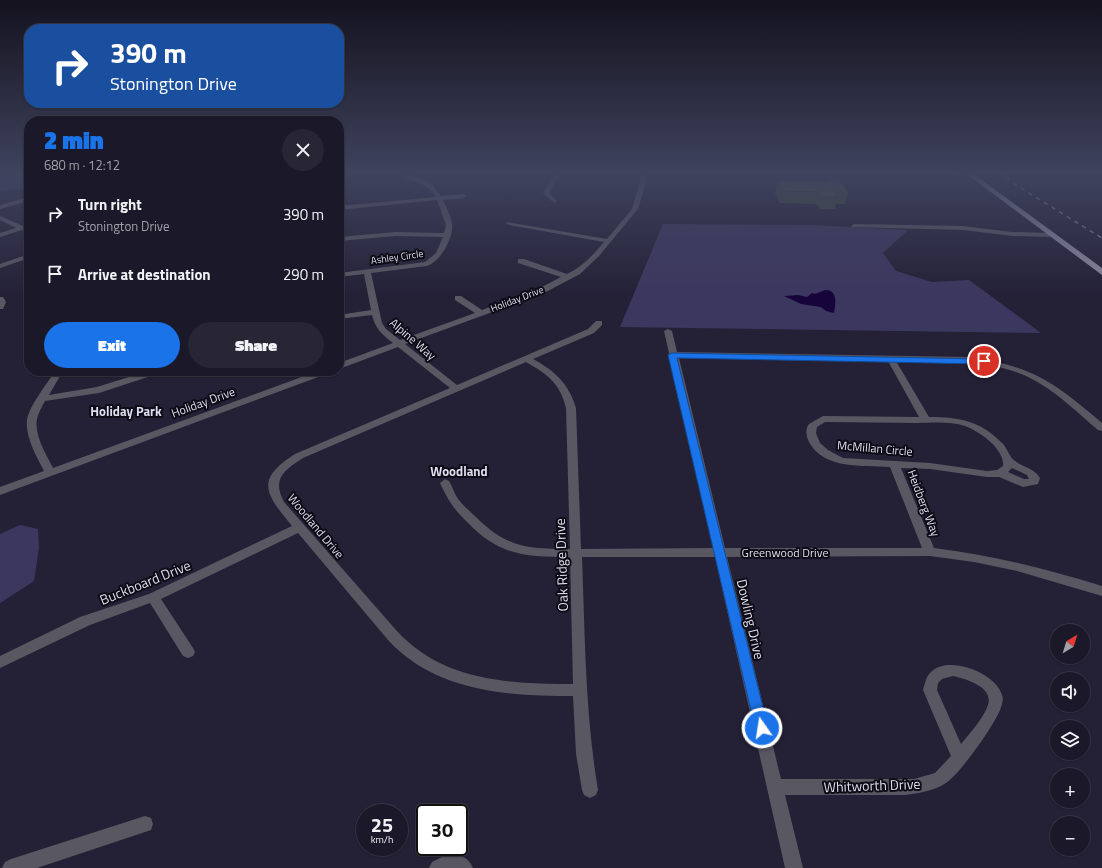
<!DOCTYPE html>
<meta charset="utf-8">
<style>
:root{--surface:#1b1929;--page:#282635;--text:#f1f3f6;--muted:#a0a0a8;--line:#393846;--accent:#1a73e8}
body{margin:0;font-family:"Titillium Web",sans-serif;background:var(--page);color:var(--text);height:100vh;display:flex;flex-direction:column;font-size:15px;white-space:nowrap}
*{box-sizing:border-box;margin:0}
p{font-size:13px;color:var(--muted)}
.icon{flex:none;width:22px;height:22px;fill:none;stroke:currentColor;stroke-width:2;stroke-linecap:round;stroke-linejoin:round}
.map{position:relative;flex:1;overflow:hidden}
.side{position:absolute;left:24px;top:116px;width:320px;height:260px;display:flex;flex-direction:column;background:var(--surface);border-radius:16px;box-shadow:0 1px 3px #0004,0 0 0 1px var(--line)}
.side>*{flex:none}
.banner{position:absolute;left:24px;top:24px;width:320px;height:84px;border-radius:16px;box-shadow:0 1px 3px #0004,0 0 0 1px var(--line);background:#1a4fa0;color:#fff;overflow:hidden}
.needle{width:26px;rotate:38deg}
.controls{position:absolute;left:1050px;top:624px;display:grid;gap:8px}
.controls a{display:grid;place-items:center;width:40px;height:40px;border-radius:50%;background:var(--surface);box-shadow:0 1px 3px #0004,0 0 0 1px var(--line);font-size:20px}
.speed{position:absolute;left:356px;top:804px;display:flex;gap:8px;font-size:20px;font-weight:700;text-align:center}
.speed>*{display:grid;place-content:center;width:52px;height:52px;border-radius:50%;background:var(--surface);box-shadow:0 1px 3px #0004,0 0 0 1px var(--line);line-height:1}
.speed small{font-size:10px;font-weight:400}
.speed .limit{border:2px solid #111;border-radius:6px;background:#fff;color:#111}
.pin{position:absolute;display:grid;place-items:center;width:34px;height:34px;color:#fff;margin:-17px;border:2px solid #fff;border-radius:50%;box-shadow:0 1px 4px #0007}
.me{position:absolute;width:44px;margin:-22px;rotate:347deg;stroke-linejoin:round;filter:drop-shadow(0 0 3px #0008)}
.turn{display:flex;align-items:center;gap:14px;height:84px;padding:0 20px;font-size:18px}
.turn .icon{width:52px;height:52px;stroke-width:2.5}
.turn b{display:block;font-size:28px;line-height:34px}
.round{display:grid;place-items:center;flex:none;width:42px;height:42px;border-radius:21px;background:var(--page)}
.headline{display:flex;align-items:center;justify-content:space-between;height:68px;padding:0 20px}
h1{font-size:24px;font-weight:800;line-height:30px;color:var(--accent)}
.action{display:flex;gap:8px;margin-top:auto;padding:8px 20px}
.action a{flex:1;height:46px;border-radius:24px;background:var(--accent);color:#fff;font-size:16px;font-weight:800;line-height:46px;text-align:center}
.action a+a{background:var(--page);color:var(--text)}
ul{padding:0;list-style:none}
li{display:flex;align-items:center;gap:12px;height:60px;padding:0 20px}
li div{flex:1}
li b{display:block;font-size:15px}
li em{font-style:normal}
.map>svg:first-child{display:block}
.green{fill:#3c375f}
.water{fill:#16043b}
.lines{fill:none;stroke-linecap:round;stroke-linejoin:round}
.minor{fill:#585762;fill-rule:evenodd}
.major{fill:#8a89a0;fill-rule:evenodd}
.rail{stroke:#7f7d90;stroke-width:1.5;stroke-dasharray:4.5 4.5;stroke-linecap:butt}
.wall{fill:#434c36}
.building{fill:#4e583f;stroke:#373e2c}
.route{fill:#1a73e8;stroke:#114b97}
.labels{text-anchor:middle;dominant-baseline:central;stroke-width:4;stroke-linejoin:round;paint-order:stroke}
.far-street-label{font-size:10px;fill:#dfdeee;stroke:#0d0c16}
.street-label{font-size:12px;fill:#dfdeee;stroke:#0d0c16}
.neighbourhood-label{font-size:13px;font-weight:bold;fill:#dfdeee;stroke:#0d0c16}
.near-street-label{font-size:14px;fill:#dfdeee;stroke:#0d0c16}
</style>
<div class="map">
<svg width="1102" height="868" viewBox="0 0 1102 868">
<rect width="100%" height="100%" fill="#242137"/>
<path class="green" d="M0,172H29V188L0,191Z
M663,224L811,225L908,230L883,253L896,271L932,282L969,280L1041,333L620,327Z
M20,525L38,529L39,548L34,581L0,603V534Z"/>
<path class="water" d="M825,290C838,290 836,304 834,313L826,311L821,307L801,304L784,296L798,295L807,297L812,293L815,294Z"/>
<g class="lines">
<path class="minor" d="M396,172H402L430,182L441,196L464,194L467,196L464,198L443,200C446,207 451,216 452,224C454,238 440,262 427,266L371,273L382,323L386,329L400,340L475,313L455,300V296H461L482,310L538,289L561,277L518,263V259H524L567,274C582,267 593,255 604,242L509,225L506,223L507,222L607,239L632,209L643,172H649L638,209L599,256L580,274L544,293L405,344L457,385L588,329L596,321H602V325L594,333L533,359C555,371 569,384 576,408L581,549L713,548L670,357L668,355L669,353L664,331L668,329L672,331L677,352L967,357C1031,365 1054,382 1102,423V431L1098,430C1079,414 1061,396 1039,383C996,357 944,362 896,361L929,417C960,417 981,421 1003,444C1007,448 1010,458 1015,461C1024,468 1034,468 1040,478L1038,484L1023,487L999,477H987L930,469L901,468L934,548C992,555 1047,569 1102,586V596L1017,571L974,562L930,556L727,557L781,779H914L935,773L951,756L923,690C925,683 926,676 932,671C950,655 996,673 1002,695C1003,698 1003,701 1002,704C999,720 959,775 946,783C934,791 919,793 905,795H785L803,868H785L715,557H582C585,635 585,713 598,790L596,795L590,798L584,795L582,790L576,754L573,696C508,696 436,692 388,640L298,533L161,599L193,648L195,652L193,656L188,658L183,656L150,603L90,625L0,668V656L80,617L149,594L292,526C266,494 254,480 295,454L450,388L398,347L339,369V363L393,343C382,335 375,328 372,315L339,319V315L371,310L364,274L339,277V273L425,262L436,253L443,237L395,236L339,241V237L395,232L444,233L446,225L437,200L339,210V206L436,197C425,178 408,185 396,172ZM679,358L888,361L919,417L823,416L809,424C805,429 806,436 809,442C824,470 863,465 890,467L922,548H725ZM526,362C547,374 560,383 566,408L570,549C528,549 507,548 476,517C471,512 463,506 459,500C454,494 453,487 449,481L445,479L440,483C449,502 453,508 468,523C500,556 526,557 570,557L573,684C509,684 442,681 396,630L284,502C272,479 283,471 303,458ZM825,422C856,422 886,423 917,423C932,423 950,421 965,426C979,431 1005,449 1003,466L997,470L987,471L930,463L843,458L828,450L820,443L816,433L817,427ZM1012,468L1027,475L1029,479H1024L1008,472ZM953,676C966,679 994,687 988,705C983,719 970,733 961,744L937,690L938,683L942,679Z
M556,172H562L549,193L557,201L554,203L543,193Z
M712,172H718L714,175L712,174Z
M927,172H971L972,173L969,175L930,174Z
M29,197V201L0,209V205Z
M0,216L23,226H27L29,233L22,230L0,237V233L16,228L0,220Z
M854,224L963,226L1012,232L1052,233L1055,235L1052,237L1012,236L963,230L852,227L851,226Z
M29,254V258L0,268V264Z
M0,297H3L6,302L3,309H0Z
M55,371H63L49,395L97,387L148,371H161L160,373L99,393L45,401C42,407 38,413 37,419C34,435 46,454 53,468L318,371H330L329,373L0,495V487L44,471C37,457 25,437 27,420C29,406 47,384 55,371Z
M145,816L151,818L153,824L151,830L37,868H2L5,862L11,859Z
M448,854C460,855 468,856 473,868H429L432,862Z"/>
<path class="major" d="M964,172H971L1102,268V275Z"/>
<path class="rail" d="M999,172L1016,185L1102,238"/>
</g>
<path class="wall" d="M829,180L848,192L845,204H836L835,209H820L817,204L780,203L775,193L777,181L829,182Z"/>
<path class="building" d="M829,180H837L841,183L848,192H834L838,197H822L819,192L782,191L777,181L830,182Z"/>
<linearGradient id="sky" x2="0" y2="1"><stop stop-color="#14121e"/><stop offset="0.59" stop-color="#3f435e"/><stop offset="1" stop-color="#3f435e" stop-opacity="0"/></linearGradient>
<rect width="1102" height="293" fill="url(#sky)"/>
<path class="route" d="M672,353L984,359L989,361L984,364L677,358L768,728L766,732L762,734L757,732L755,728L668,355Z"/>
<g class="labels">
<g class="far-street-label">
<text transform="translate(397 257) rotate(-8)">Ashley Circle</text>
<text transform="translate(517 299) rotate(-21)">Holiday Drive</text>
</g>
<g class="street-label">
<text transform="translate(413 339) rotate(41)">Alpine Way</text>
<text transform="translate(203 402) rotate(-20)">Holiday Drive</text>
<text transform="translate(875 448) rotate(5)">McMillan Circle</text>
<text transform="translate(924 503) rotate(69)">Heidberg Way</text>
<text transform="translate(316 526) rotate(50)">Woodland Drive</text>
<text x="785" y="552">Greenwood Drive</text>
</g>
<g class="neighbourhood-label">
<text x="126" y="411">Holiday Park</text>
<text x="459" y="471">Woodland</text>
</g>
<g class="near-street-label">
<text transform="translate(561 565) rotate(-92)">Oak Ridge Drive</text>
<text transform="translate(145 582) rotate(-22)">Buckboard Drive</text>
<text transform="translate(751 619) rotate(77)">Dowling Drive</text>
<text transform="translate(872 785) rotate(-2)">Whitworth Drive</text>
</g>
</g>
</svg>
<div class="controls">
<a><svg class="needle" viewBox="-14 -14 28 28"><path d="M0-13l5 13h-10z" fill="#e53935"/><path d="M0 13l5-13h-10z" fill="#a0a0a8"/></svg></a>
<a><svg class="icon" aria-label="sound" viewBox="0 0 24 24"><path d="M4 9h4l5-4v14l-5-4H4zM17 9q2 3 0 6"/></svg></a>
<a><svg class="icon" aria-label="layers" viewBox="0 0 24 24"><path d="M12 4l9 5-9 5-9-5zM3 14l9 5 9-5"/></svg></a>
<a>+</a>
<a>−</a>
</div>
<div class="speed"><div>25<small>km/h</small></div><div class="limit">30</div></div>
<div class="pin" style="left:984px;top:361px;background:#d93025"><svg class="icon" aria-label="arrive" viewBox="0 0 24 24"><path d="M6 21V4h12l-3 4 3 4H6"/></svg></div>
<svg class="me" style="left:762px;top:728px" viewBox="-20 -20 40 40"><circle r="17" fill="#1a73e8" stroke="#fff" stroke-width="3"/><path d="M0-11L8 9 0 5-8 9z" fill="#fff"/></svg>
<div class="banner">
<div class="turn"><svg class="icon" aria-label="right" viewBox="0 0 24 24"><path d="M7 20v-9h11M14 6l5 5-5 5"/></svg><div><b>390 m</b>Stonington Drive</div></div>
</div>
<section class="side">
<div class="headline"><div><h1>2 min</h1><p>680 m · 12:12</p></div><a class="round"><svg class="icon" aria-label="close" viewBox="0 0 24 24"><path d="M6 6l12 12M18 6L6 18"/></svg></a></div>
<ul>
<li><svg class="icon" aria-label="right" viewBox="0 0 24 24"><path d="M7 20v-9h11M14 6l5 5-5 5"/></svg><div><b>Turn right</b><p>Stonington Drive</p></div><em>390 m</em></li>
<li><svg class="icon" aria-label="arrive" viewBox="0 0 24 24"><path d="M6 21V4h12l-3 4 3 4H6"/></svg><div><b>Arrive at destination</b></div><em>290 m</em></li>
</ul>
<div class="action"><a>Exit</a><a>Share</a></div>
</section>
</div>
